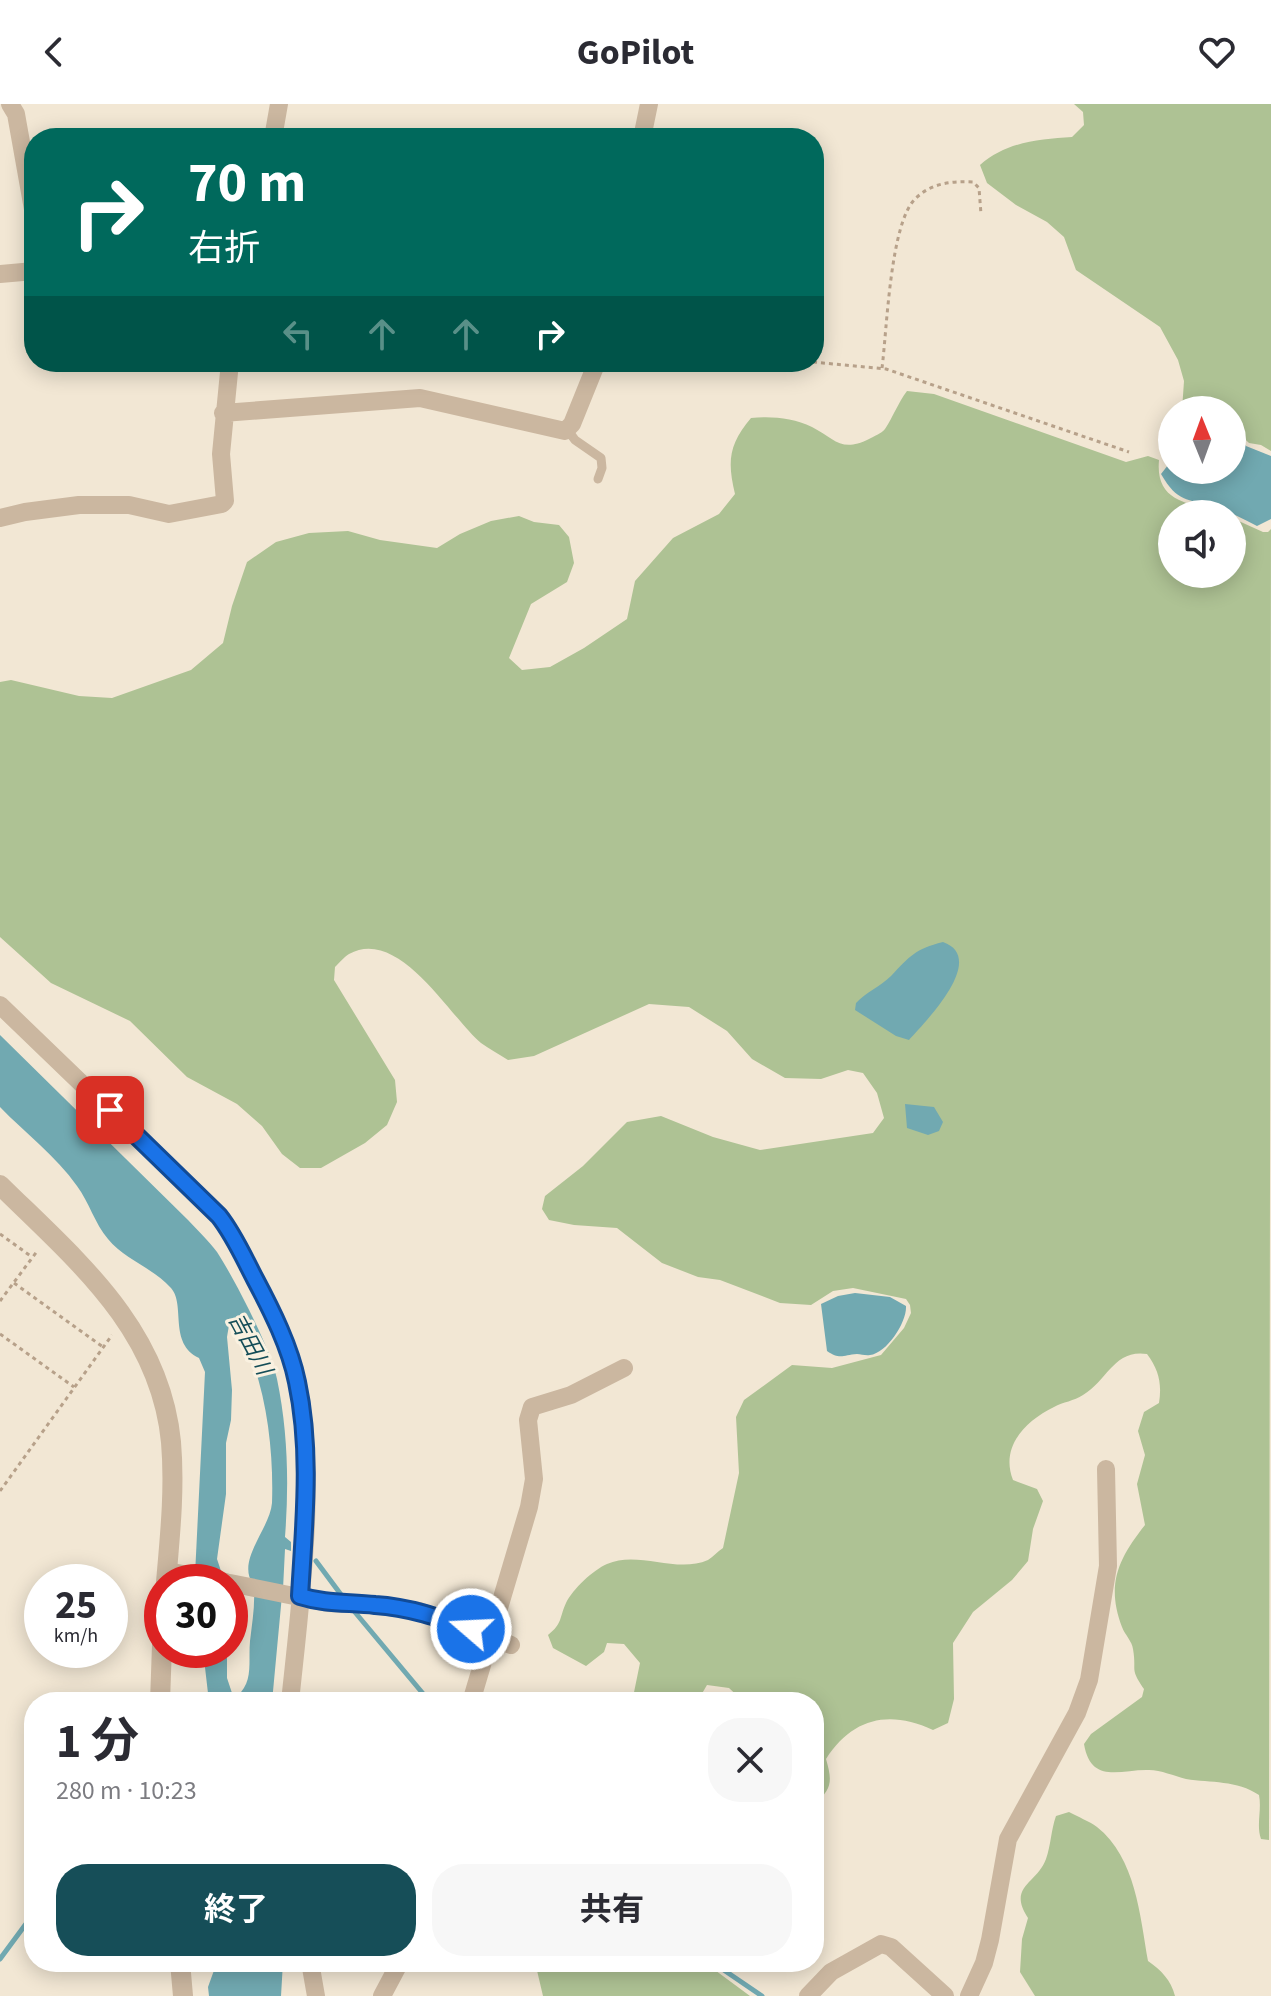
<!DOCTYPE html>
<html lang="ja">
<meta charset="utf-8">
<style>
:root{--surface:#fff;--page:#f7f7f7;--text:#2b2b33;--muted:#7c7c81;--accent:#164e58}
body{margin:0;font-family:"Source Sans 3","Noto Sans JP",sans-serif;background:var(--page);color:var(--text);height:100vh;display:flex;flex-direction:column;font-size:30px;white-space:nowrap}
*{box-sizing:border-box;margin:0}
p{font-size:26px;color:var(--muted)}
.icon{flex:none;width:44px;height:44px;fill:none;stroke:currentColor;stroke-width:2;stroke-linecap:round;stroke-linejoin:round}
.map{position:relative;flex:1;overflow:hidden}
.details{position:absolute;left:24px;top:1588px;width:800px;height:280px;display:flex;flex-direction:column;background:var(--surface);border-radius:32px;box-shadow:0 4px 20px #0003}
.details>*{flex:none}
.hud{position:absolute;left:24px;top:24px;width:800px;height:244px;border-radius:32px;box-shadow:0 4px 20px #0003;background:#00695c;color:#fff;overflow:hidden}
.needle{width:52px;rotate:359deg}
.tools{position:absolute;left:1158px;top:292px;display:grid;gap:16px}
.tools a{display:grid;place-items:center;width:88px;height:88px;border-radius:50%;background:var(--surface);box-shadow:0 4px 20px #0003;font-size:40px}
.speed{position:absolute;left:24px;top:1460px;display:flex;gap:16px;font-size:40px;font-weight:700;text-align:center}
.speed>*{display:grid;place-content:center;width:104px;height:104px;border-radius:50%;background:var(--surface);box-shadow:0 4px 20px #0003;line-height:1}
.speed small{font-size:20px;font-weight:400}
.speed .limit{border:12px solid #d22;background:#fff;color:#111}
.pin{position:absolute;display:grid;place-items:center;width:68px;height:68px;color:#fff;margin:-34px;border-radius:16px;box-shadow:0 4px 12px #0006}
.me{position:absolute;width:88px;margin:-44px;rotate:289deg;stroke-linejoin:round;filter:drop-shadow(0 0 6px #0008)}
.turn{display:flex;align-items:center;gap:28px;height:168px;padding:0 32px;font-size:36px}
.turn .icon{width:104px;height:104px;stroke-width:2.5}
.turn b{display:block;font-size:56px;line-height:68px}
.lanes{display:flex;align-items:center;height:76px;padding:0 32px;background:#0003;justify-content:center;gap:40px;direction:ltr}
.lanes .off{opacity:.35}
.round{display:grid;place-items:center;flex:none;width:84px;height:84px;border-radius:32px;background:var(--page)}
.head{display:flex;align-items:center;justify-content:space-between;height:136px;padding:0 32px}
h1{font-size:48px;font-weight:700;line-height:60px}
.action{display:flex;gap:16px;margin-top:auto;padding:16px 32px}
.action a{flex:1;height:92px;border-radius:32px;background:var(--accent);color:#fff;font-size:32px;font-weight:700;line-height:92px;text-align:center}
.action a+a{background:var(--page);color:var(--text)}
header{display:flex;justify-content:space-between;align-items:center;height:104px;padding:0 32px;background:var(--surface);font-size:36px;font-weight:700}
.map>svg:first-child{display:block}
.green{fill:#aec294}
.water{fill:#71a9b1}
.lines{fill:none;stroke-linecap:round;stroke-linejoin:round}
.stream{stroke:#71a9b1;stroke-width:5}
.path{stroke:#b7a18a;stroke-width:3;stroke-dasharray:4 4;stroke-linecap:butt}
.service{stroke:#cbb7a0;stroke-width:9}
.minor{stroke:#cbb7a0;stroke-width:18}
.tertiary{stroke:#cbb7a0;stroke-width:20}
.route-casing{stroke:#114b97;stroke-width:20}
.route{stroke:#1a73e8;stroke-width:14}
.labels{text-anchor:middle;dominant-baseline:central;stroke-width:6;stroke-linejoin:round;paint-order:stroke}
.water-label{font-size:22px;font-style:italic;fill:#164e58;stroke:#faf1e0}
</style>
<header><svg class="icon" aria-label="back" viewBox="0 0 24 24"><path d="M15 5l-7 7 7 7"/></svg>GoPilot<svg class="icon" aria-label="heart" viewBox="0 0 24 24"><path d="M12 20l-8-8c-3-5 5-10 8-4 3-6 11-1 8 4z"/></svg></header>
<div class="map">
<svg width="1271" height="1892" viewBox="0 0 1271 1892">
<rect width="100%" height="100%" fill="#f2e7d4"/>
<path class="green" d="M1074,0H1271V347L1261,341L1249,339L1232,323V306H1182L1184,277L1178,256L1160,223L1076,166L1064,133L1047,118L1016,101L987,79L980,61C1006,38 1039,35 1072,33L1084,21L1083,8Z
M907,287L934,290L1126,358L1148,352L1159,356C1155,400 1190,398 1222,410H1172V470H1232V414L1263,428H1268L1271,425L1269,1736L1261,1735C1256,1721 1262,1706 1259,1691C1237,1676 1211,1679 1186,1675C1174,1672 1161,1666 1149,1666C1121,1665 1091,1681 1084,1640L1091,1630L1142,1593L1144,1585C1129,1563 1137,1568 1133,1545C1132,1537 1125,1531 1122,1523C1106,1481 1118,1455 1145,1421L1137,1380L1145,1351L1138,1327L1144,1308L1159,1299C1162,1280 1159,1266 1147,1250C1114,1245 1108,1276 1083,1291C1074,1297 1063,1298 1054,1303C1025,1317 1000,1343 1013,1376L1037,1385L1043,1397L1033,1425L1028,1457L1012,1476L973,1508L953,1539L954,1595L948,1619L933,1626C890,1606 853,1613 826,1655C832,1676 833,1685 814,1700V1598H744L729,1584L707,1581L697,1598H632L640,1559L624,1540L607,1539L604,1548L586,1562L553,1544L548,1531C563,1519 559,1514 566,1499C573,1485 593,1466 607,1460C638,1446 676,1470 708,1456C713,1453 718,1447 723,1444L739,1369L736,1313L744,1296L792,1261L832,1264L881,1251L904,1224L911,1209L910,1201L906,1195L853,1184L833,1187L811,1201L780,1199L720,1176L698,1173L662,1159L617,1124L574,1121L549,1116L542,1105L545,1092L583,1062L627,1018L661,1012L713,1033L760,1046L873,1029L884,1014L877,989L863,969L848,966L821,975L785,974L752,955L727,927L689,903L649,900L534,952L508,956C499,950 489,945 481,939C450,913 399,822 349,850C344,853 339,859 335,863L334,876L395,976L397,998L387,1021L365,1039L321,1064H300L282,1050L262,1022L237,1000L187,973L130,917L51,879L0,833V578L11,576L79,592L112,594L191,566L223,539L232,502L247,458L276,438L309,429L348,427L380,436L437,444L460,430L491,417L519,412L534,418L559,421L569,433L574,459L567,478L531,500L509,554L522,566L550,563L584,544L627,515L635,477L673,434L719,410L735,390C727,357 729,340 751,314C772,312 793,314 812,323C835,335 841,349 869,335C874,332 881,330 885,325C893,313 898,299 907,287Z
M1069,1708C1078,1713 1089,1717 1097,1723C1136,1754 1140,1812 1148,1857C1161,1866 1171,1876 1175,1892H1035L1020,1868L1022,1835L1028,1814C1007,1782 1037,1780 1046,1755C1051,1741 1051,1726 1056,1712Z
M535,1858H704L750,1892H543Z"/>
<path class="water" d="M1232,327L1246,342L1271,352V415L1257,422C1243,415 1229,407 1215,403C1186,394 1178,399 1161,370L1172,356V366H1232Z
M943,838C988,854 926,917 909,936L896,932L855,906L856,899C866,888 880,883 891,872C910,852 915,845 943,838Z
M0,931L188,1116C198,1127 209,1137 217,1148C234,1174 271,1245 277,1275C288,1328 289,1380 285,1433L291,1438V1447L285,1445L283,1485L253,1480C236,1456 270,1425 272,1399C274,1342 265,1268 234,1219L229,1221L227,1233L232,1286L231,1316L226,1339V1390L217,1455L224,1476L195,1471L205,1268L199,1254C168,1239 186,1201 171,1184C153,1164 124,1155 108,1135C95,1120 89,1098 77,1082C56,1052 25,1029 0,1003Z
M905,1000L934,1003L943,1018L939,1027L928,1031L907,1024Z
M855,1189L890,1193L906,1202C907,1218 887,1249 870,1251C866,1252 861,1250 857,1250C843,1251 840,1256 827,1247L821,1200L838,1192Z
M254,1485L282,1491L272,1598H209L203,1546H227V1574L233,1592H237C254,1578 248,1557 250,1537C252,1520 255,1503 254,1485Z
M217,1858H283L281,1892H209L208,1883Z"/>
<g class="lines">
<path class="stream" d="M316,1457L345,1496
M354,1507L430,1598
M0,1855L34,1809
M712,1858L762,1892"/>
<path class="path" d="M813,258L886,265L1129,348
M882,264C887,226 890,120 915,95C931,79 951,77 973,78L979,84L981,110
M0,1130L32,1153
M14,1179L103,1243
M0,1197L38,1146
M0,1230L74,1283
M0,1387L112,1231"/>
<path class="service" d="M567,325L575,336L601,354L602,364L598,375"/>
<path class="minor" d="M10,0L16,10L34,111
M273,34L279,0
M642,34L649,0
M0,170L34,167
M223,309L420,294L565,327L572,320L597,258
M0,414L25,408L79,401H129L169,410L222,400L225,397L221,350L230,258
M0,901L219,1112C234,1131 244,1153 255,1175C271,1207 289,1241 297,1276C318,1372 300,1501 290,1598
M167,1467L226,1478
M230,1479L328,1499L374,1501L419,1507L511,1541
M471,1598L529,1403L534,1375L528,1316L532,1303L571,1291L624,1264
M310,1858L316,1892
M382,1892L400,1858
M808,1892L831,1868L881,1840L891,1843L945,1892
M969,1892L984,1859L990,1836L1008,1735L1077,1609L1089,1576L1108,1462L1106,1365"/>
<path class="tertiary" d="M0,1081C76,1156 160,1224 171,1338C175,1385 170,1432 166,1478
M160,1598L162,1541
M180,1858L183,1892"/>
</g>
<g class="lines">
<g class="route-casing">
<path id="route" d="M110,1006L219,1112C234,1131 244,1154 255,1175C272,1207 290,1243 297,1278C312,1348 304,1421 300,1492C325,1500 349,1498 375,1501C409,1503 440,1514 471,1525"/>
</g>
<use href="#route" class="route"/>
</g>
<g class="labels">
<g class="water-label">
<text transform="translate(250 1240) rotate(62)">吉田川</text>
</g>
</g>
</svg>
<div class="tools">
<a><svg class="needle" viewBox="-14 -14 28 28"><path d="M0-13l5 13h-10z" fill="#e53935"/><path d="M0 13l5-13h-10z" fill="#7c7c81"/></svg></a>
<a><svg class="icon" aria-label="sound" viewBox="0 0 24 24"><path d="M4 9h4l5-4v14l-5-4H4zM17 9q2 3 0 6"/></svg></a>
</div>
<div class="speed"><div>25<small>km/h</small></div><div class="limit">30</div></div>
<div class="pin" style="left:110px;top:1006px;background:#d93025"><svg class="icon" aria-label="arrive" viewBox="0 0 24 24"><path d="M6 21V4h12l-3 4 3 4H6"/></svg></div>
<svg class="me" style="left:471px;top:1525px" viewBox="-20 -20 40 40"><circle r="17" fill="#1a73e8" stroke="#fff" stroke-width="3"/><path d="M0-11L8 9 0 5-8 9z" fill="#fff"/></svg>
<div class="hud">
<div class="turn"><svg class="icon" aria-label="right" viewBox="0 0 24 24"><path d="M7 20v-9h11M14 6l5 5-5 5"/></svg><div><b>70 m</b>右折</div></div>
<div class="lanes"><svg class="icon off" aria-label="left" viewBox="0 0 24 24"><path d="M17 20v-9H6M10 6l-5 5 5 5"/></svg><svg class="icon off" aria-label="ahead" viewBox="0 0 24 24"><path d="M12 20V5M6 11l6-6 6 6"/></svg><svg class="icon off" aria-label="ahead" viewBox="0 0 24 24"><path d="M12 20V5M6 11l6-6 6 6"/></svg><svg class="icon" aria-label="right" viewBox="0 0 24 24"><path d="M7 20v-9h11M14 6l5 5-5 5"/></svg></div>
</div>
<section class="details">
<div class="head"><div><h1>1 分</h1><p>280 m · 10:23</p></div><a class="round"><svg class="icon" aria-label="close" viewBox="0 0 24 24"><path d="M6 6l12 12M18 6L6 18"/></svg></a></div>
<div class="action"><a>終了</a><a>共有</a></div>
</section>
</div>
